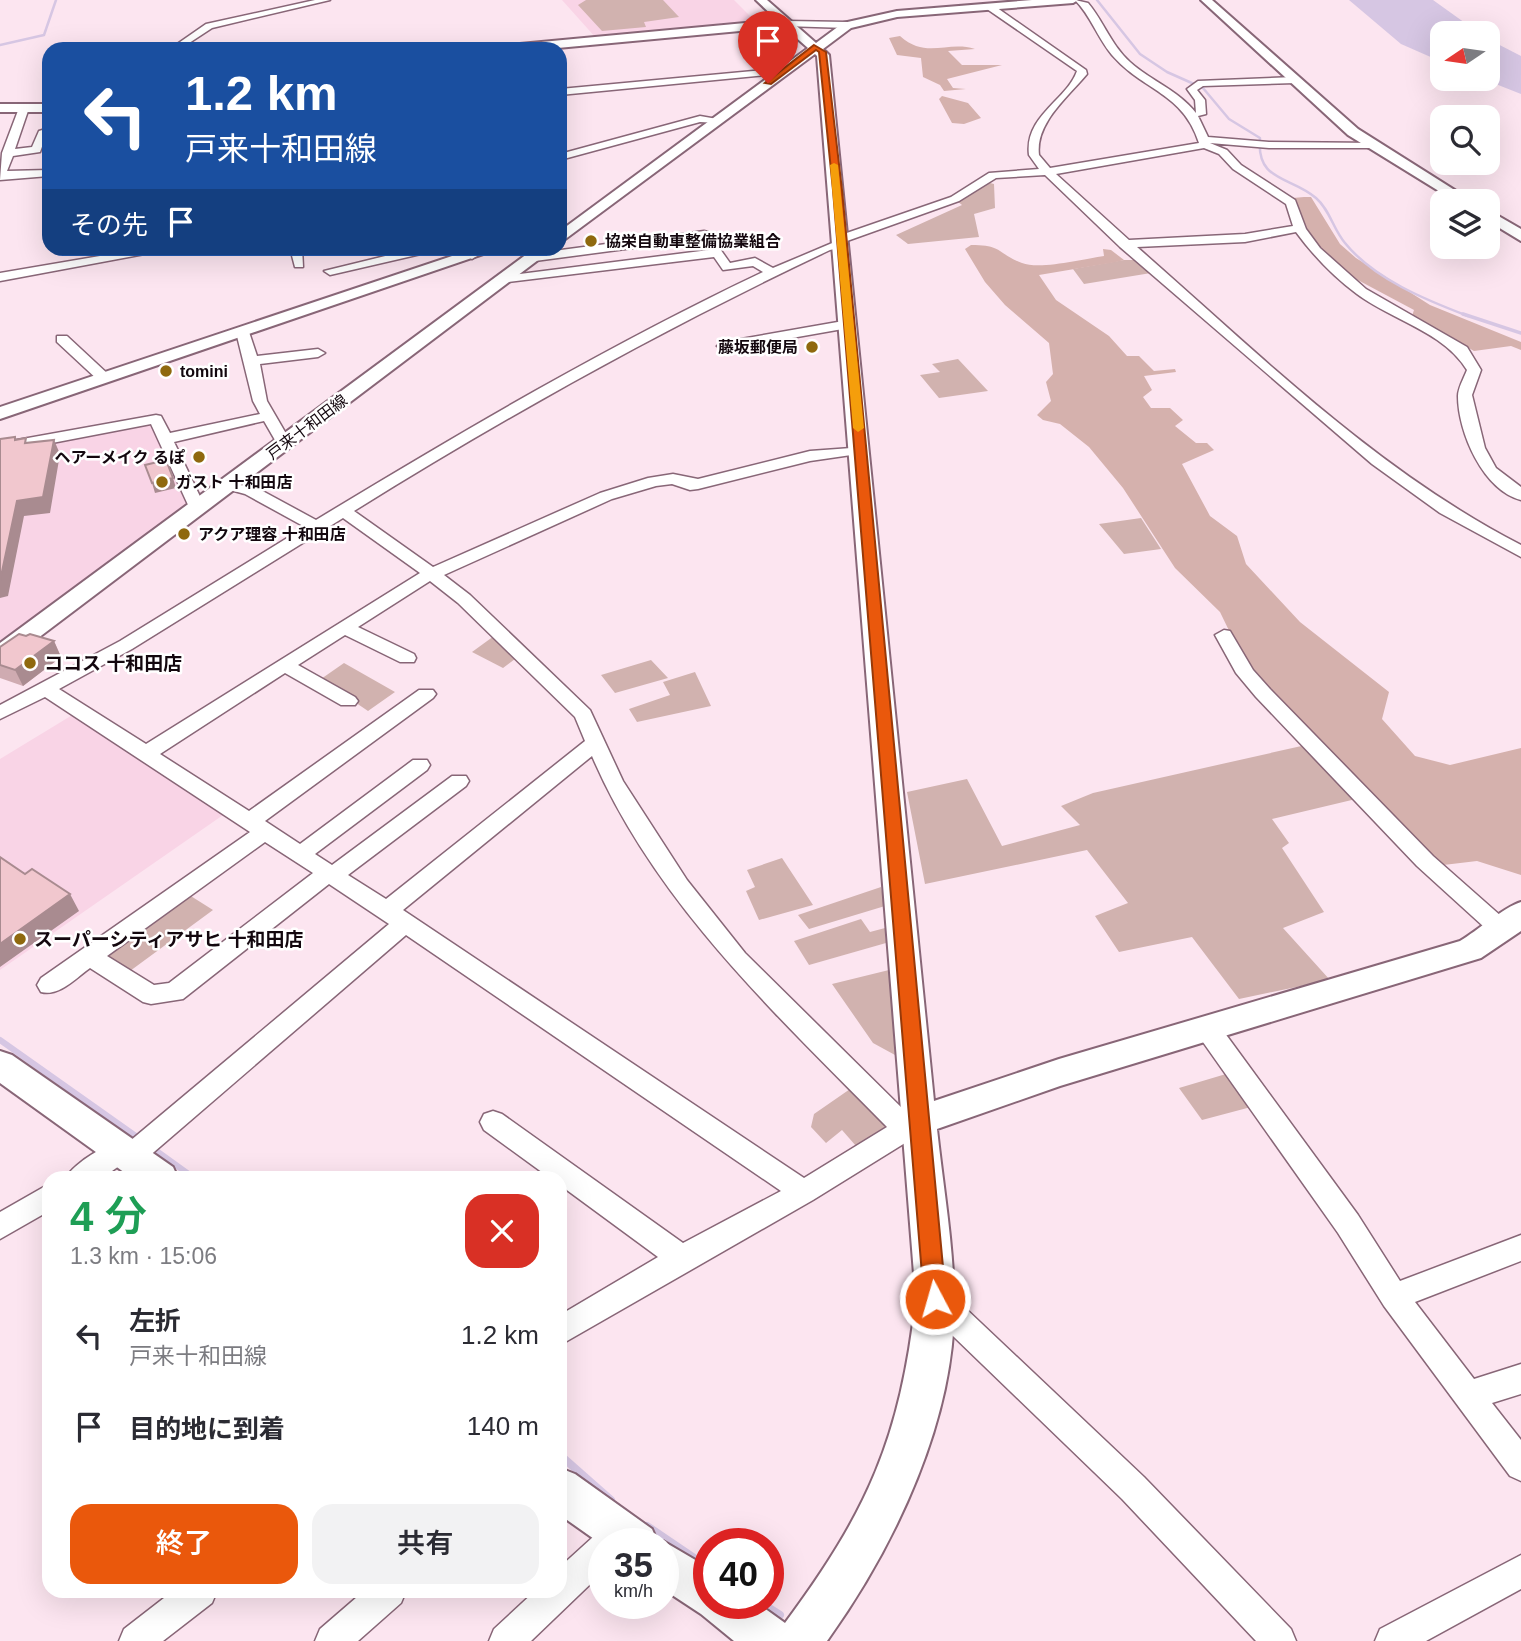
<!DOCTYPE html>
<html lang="ja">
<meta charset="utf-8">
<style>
:root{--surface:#fff;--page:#f2f2f3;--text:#2b2b33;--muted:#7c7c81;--accent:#ea580c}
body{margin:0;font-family:Arial,"Noto Sans JP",sans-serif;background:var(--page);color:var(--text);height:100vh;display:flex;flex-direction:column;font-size:26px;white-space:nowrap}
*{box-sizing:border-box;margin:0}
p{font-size:23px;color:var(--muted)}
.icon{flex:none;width:38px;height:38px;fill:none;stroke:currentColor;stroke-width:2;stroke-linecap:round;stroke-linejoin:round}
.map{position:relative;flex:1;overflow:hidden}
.drawer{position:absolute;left:42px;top:1171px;width:525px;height:427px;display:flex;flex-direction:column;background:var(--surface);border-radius:21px;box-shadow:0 7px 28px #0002}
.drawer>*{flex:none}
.hud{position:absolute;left:42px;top:42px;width:525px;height:214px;border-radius:21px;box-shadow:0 7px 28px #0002;background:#1a4fa0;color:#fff;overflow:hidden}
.needle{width:46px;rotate:257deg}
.controls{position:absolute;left:1430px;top:21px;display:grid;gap:14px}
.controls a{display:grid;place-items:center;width:70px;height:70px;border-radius:14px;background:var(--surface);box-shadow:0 7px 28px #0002;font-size:35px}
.speed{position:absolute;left:588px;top:1528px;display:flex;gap:14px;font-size:35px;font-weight:700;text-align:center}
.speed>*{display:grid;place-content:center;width:91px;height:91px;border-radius:50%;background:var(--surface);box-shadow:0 7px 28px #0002;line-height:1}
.speed small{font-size:18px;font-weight:400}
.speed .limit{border:10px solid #d22;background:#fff;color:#111}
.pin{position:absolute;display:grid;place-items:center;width:60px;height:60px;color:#fff;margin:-72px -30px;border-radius:50% 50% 50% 0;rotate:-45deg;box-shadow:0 0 7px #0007}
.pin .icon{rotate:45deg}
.me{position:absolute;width:77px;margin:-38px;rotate:354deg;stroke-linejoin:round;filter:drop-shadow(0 0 5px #0008)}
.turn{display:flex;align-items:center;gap:24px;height:147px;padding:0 28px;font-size:32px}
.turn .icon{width:91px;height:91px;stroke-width:2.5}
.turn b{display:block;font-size:49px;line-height:60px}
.then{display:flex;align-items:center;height:66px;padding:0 28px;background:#0003;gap:14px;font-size:26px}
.round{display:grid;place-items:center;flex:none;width:74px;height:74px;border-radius:21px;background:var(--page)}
.headline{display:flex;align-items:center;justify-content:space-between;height:119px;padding:0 28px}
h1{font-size:42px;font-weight:600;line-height:52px;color:#1e9e55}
.button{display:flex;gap:14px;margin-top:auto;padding:14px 28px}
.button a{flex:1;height:80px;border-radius:21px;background:var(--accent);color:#fff;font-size:28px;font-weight:600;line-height:80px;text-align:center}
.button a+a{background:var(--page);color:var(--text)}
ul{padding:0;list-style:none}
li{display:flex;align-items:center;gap:21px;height:91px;padding:0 28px}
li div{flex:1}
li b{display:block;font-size:26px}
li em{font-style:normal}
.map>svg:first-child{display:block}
.built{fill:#f9d4e6}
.green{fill:#d1b2af}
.forest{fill:#d5b1ad}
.water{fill:#d6c6e3}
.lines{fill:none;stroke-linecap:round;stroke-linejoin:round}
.stream-far3{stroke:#d6c6e3;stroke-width:2.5}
.stream-far2{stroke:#d6c6e3;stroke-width:3.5}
.stream-far1{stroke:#d6c6e3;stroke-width:6}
.stream{stroke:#d6c6e3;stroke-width:8}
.street-casing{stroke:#867;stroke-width:3}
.secondary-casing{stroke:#867;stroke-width:4}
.street{fill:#fff;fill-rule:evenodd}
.secondary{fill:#fff;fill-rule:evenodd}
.wall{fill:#cfabb1}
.shaded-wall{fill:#a98b90}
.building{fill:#f1c7ce;stroke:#a98b90;stroke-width:2}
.route{fill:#ea580c;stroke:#983908;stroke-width:2}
.slow{fill:#f59e0b}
.poi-dot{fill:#8f690e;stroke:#fff;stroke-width:2.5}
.labels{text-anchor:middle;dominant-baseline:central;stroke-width:5;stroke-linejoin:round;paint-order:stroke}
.far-poi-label{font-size:16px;font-weight:bold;fill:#13070e;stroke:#fff;text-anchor:start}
.far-street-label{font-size:16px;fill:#13070e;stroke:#fff}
.poi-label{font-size:19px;font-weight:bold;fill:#13070e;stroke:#fff;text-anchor:start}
</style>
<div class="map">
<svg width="1521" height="1641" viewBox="0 0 1521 1641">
<rect width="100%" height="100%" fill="#fce5f0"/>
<path class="built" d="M562,0H734L758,24L596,38Z
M146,424L153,425L188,502L0,643V450Z
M74,714L226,813L0,970V759Z"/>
<path class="green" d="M586,0H663L679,17L644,22L646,27L602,31L578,5Z
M990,183L994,184L995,208L974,214L979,237L908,244L896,235L962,205L957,201Z
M1124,260H1136L1151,273L1084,284L1073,269Z
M958,359L988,391L939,398L920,375L940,372L932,364Z
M1141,518L1161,549L1124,554L1099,524Z
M494,636L519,656L503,668L472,652Z
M651,660L668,678L615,693L601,675Z
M344,663L395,692L368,711L321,679Z
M695,672L711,706L637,722L629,709L670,695L663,682Z
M1306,745L1356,799L1272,819L1289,843L1282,848L1324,912L1283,928L1330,980L1239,999L1192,937L1119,952L1095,916L1128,903L1087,850L925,884L907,792L967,779L1002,846L1080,825L1061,806L1093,793Z
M782,858L813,905L759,920L746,891L755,887L747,870Z
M881,887L885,906L809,929L798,915Z
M186,893L213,910L130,971L104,953Z
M861,919L870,932L885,928L886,943L809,965L794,941Z
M889,970L895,1055L873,1043L832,984Z
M1226,1074L1251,1107L1202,1120L1179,1088Z
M853,1087L893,1126L856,1146L842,1130L826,1143L811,1127L814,1114Z"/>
<path class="forest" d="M900,36C927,60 947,40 975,49L948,51L962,65H1002L947,79L953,88L966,89L944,91L940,85L923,77L921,58L897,55L889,38Z
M942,96L968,103L981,118L964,124L952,123L939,99Z
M1304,197H1311L1340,244L1356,258L1430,305L1521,342V350L1511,346L1474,351L1412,316L1414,310L1354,278L1316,248L1293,198Z
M971,245C1004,245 997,254 1022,263C1040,270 1083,259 1104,256L1103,249L1111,250L1124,260L1116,262L1039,275L1056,300L1109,336L1127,356H1139L1154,371L1175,369L1176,372L1144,376L1152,390L1143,397L1151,408H1170L1183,420L1175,426L1196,443H1207L1214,450L1182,464L1210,516L1237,536L1246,564L1300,622L1389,692L1382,719L1415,756L1450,765L1521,748V875L1477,861L1435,866L1251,676L1220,612L1175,568L1123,488L1089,447L1060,424L1043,420L1037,415L1051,401L1046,382L1053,374L1049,343L1005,305L985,282L965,249Z"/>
<path class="water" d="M1349,0H1433L1479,33H1442V62L1401,44Z
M1488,39L1521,56V94L1483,79H1488Z"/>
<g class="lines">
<path class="stream-far3" d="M1097,0L1140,54L1167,72L1203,88L1229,119L1260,138C1256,182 1290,176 1316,198C1330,210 1333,229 1345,243C1374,279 1426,300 1468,316
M0,45L44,35L56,0"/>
<path class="stream-far2" d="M1463,314L1521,333"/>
<path class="stream-far1" d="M0,1040L140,1139
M151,1147L194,1178"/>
<path class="stream" d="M560,1455L611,1500
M647,1526L709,1568
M761,1603L780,1615"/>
<g class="street-casing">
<path id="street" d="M315,0H330L212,28L180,49H170L206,24Z
M1075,0L1088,3C1104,22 1111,45 1130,62C1151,81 1178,90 1196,113L1195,100L1187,89L1198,81L1295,77L1300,80L1295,83L1203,86L1197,90L1205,100L1206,114L1198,116L1208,137L1269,142L1378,143V147L1374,148H1269L1210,143L1227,150L1241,165L1295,200L1306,229L1320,248L1366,289L1467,347L1481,370L1472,395L1485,448L1496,468L1521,487V500C1483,490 1458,432 1458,396C1458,388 1464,378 1467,370C1444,332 1392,320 1357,294C1334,277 1313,255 1296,232L1245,242L1137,247C1258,353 1377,471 1521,545V557L1440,513L1372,464L1120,247L1045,175L996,178L959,201L847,241L846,246L830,250C667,327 508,415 354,511L433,567L600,493L648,478L673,474L698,479L810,451L865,447V453L810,461L698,489L690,490L672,484L656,486L612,499L444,575L470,595L590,710L623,781L687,880L745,953L908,1114L917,1111L926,1114L930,1122L926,1130L813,1200L560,1345V1315L658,1257L560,1185V1178H550L484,1130L480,1122L484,1114L493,1111L502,1114L683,1243L781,1191L406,935L140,1164L131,1167L122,1164L102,1178H66C72,1164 116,1136 130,1141L389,924L329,884L183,999L151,1004L143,1002L90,968C76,978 59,997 41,992L37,985L41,978L250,832L45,697L0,719V705L120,641L305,527L245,494L223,488V482L257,488L316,520C461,432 609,345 763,272L753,266L723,270L714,257L500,283V277L504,276L709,250L701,239L535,261L529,257L531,254L704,231L708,232L730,263L755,258L773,268L837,241L838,236L951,197L989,173L1039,169L1029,155C1024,116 1067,100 1077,71L987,9V5H993L1086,70L1087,74C1068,97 1035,123 1039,155L1050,168L1199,143C1183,92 1143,91 1112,55C1097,37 1091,16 1075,0ZM1204,148L1219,154L1233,169L1286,204L1293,226L1245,234L1129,240L1056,174ZM343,518L420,573L146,744L59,689L132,649ZM430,581L458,603L575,717L585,741L386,899L348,875L466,786L469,781L466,776H452L332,865L315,854L427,770L430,765L427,760H413L300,844L265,821L433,698L436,694L433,690H419L249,811L160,754L285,673L341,705H355L358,701L355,697L298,665L345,635L400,662H414L416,658L414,654L358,627ZM592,756C655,903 777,1015 887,1127L804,1178L403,910ZM265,842L313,873L169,983L154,985L107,956Z
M787,21L847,22L851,25L847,28L784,26Z
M785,68L788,73L560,95V89Z
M24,105L29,108L15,149L32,147L39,131L49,128L40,152L13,156L7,171L49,170V176L0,180L2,153L19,108Z
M700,116L723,120L718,123L700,122L560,160V154Z
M147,248H177L0,281V273Z
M290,248H302L303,267H295Z
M418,248H447L330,275L324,271Z
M451,248H468L478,255L472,259Z
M849,320L856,324L854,327L724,350L717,346L724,342Z
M238,329H248L257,356L318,349L325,353L318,357L260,364L267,401L292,444L289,447H279L264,421L174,442L205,507L203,510H191L189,507L151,424L0,453V443L156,415L161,416L170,433L260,414L253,401L236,332Z
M57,336H67L109,375V381H99L57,342Z
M1224,630L1230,631L1253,670L1270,689L1433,856L1510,924L1513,930L1510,936L1502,939L1494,936L1417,866L1256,697L1236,673L1215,635Z
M1207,1018L1216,1021L1358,1215L1400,1281L1521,1235V1261L1415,1302L1474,1379L1521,1364V1394L1492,1403L1521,1440V1481L1510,1476L1384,1306L1338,1233L1198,1035L1195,1028L1198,1021Z
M49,1184V1211L0,1239V1212Z
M935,1286L945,1289L1144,1477L1291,1629L1296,1641H1256L1122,1499L925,1309L921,1299L925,1289Z
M604,1532L615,1537L618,1544H604V1571L531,1641H489L494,1629L535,1591H560V1567L593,1537Z
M1521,1555V1589L1426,1641H1375L1380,1629Z
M173,1591H217L212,1603L163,1641H119L124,1629Z
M364,1591H406L401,1603L358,1641H315L320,1629Z"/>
</g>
<g class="secondary-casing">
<path id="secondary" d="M756,0H767L816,43L843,23L897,11L1032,0H1078L1073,3L897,17L851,28L823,49L829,55L934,1101L1059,1059L1460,941C1477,931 1504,907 1521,902V931L1481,958L1060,1086L937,1129C943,1185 953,1242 954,1298C957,1417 895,1546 827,1641H734L701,1614L663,1589V1544H604V1546L560,1515V1468L575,1474L652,1529L658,1543L663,1541L709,1568V1603H757L785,1623C868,1511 900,1439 916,1299L817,56L815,54L560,243V231L808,48L784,27L547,49H503L509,45L777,20Z
M1201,0H1212L1358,129L1472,201H1455L1348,135Z
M0,104H49V112H0Z
M1488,210L1521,229V241L1488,221Z
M476,248H501L0,419V407Z
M535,248H554L9,660L0,662V643Z
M0,1051L12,1055L173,1167L178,1178H132L0,1083Z"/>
</g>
<use href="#street" class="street"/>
<use href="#secondary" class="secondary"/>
</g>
<path class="wall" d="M26,636L54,641L61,657L23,686L0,678V647Z"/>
<path class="shaded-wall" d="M54,440L60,454L50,513L24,516L8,596L0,598V581L17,501Z
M173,478L176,488L155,493L152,483Z
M54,641L61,657L23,686L15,670Z
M70,894L79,911L0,967V944Z"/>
<path class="building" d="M15,437V440L26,438L25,443L54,440L43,497L17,501L0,581V439Z
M166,460L173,478L152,483L145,465Z
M19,634L26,636L30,634L54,641L15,670L0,665V647Z
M0,857L25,874L32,869L70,894L0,944Z"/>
<path class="route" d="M814,45L826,52L842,190L946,1299L943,1306L935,1309L927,1306L924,1299L833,190L819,52L816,50L771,84L765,83Z"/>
<path class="slow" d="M834,163L838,165L864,428L858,432L853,428L830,165Z"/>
<g class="poi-dot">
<circle cx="591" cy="241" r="7"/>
<circle cx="812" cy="347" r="7"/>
<circle cx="166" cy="371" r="7"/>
<circle cx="199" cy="457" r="7"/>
<circle cx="162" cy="482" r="7"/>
<circle cx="184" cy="534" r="7"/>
<circle cx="30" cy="663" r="7"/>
<circle cx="20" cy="939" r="7"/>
</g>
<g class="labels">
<g class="far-poi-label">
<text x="605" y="241">協栄自動車整備協業組合</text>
<text x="798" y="347" text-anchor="end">藤坂郵便局</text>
<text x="180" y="371">tomini</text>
<text x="185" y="457" text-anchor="end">ヘアーメイク るぽ</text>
<text x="176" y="482">ガスト 十和田店</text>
<text x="198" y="534">アクア理容 十和田店</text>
</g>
<g class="far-street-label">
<text transform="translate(307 427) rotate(-37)">戸来十和田線</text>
</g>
<g class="poi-label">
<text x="44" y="663">ココス 十和田店</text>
<text x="34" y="939">スーパーシティアサヒ 十和田店</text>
</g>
</g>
</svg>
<div class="controls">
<a><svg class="needle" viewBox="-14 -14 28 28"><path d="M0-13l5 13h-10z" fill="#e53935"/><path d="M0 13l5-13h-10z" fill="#7c7c81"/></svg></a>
<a><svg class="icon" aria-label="search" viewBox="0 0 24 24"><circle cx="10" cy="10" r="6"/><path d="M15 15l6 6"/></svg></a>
<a><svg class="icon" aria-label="layers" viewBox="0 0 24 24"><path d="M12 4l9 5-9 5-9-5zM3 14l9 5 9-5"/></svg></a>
</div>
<div class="speed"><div>35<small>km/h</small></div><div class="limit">40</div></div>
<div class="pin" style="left:768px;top:83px;background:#d93025"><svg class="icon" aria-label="arrive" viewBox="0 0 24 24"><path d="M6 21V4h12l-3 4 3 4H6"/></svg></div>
<svg class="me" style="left:935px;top:1299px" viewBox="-20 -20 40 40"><circle r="17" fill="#ea580c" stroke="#fff" stroke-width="3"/><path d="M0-11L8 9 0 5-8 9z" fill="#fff"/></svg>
<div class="hud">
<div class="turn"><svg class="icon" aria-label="left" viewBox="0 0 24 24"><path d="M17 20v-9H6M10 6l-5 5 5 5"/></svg><div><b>1.2 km</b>戸来十和田線</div></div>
<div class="then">その先<svg class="icon" aria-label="arrive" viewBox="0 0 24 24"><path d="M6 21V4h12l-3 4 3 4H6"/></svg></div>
</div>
<section class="drawer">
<div class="headline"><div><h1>4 分</h1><p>1.3 km · 15:06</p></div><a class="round" style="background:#d93025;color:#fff"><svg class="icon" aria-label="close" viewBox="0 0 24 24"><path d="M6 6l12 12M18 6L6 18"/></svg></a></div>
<ul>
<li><svg class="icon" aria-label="left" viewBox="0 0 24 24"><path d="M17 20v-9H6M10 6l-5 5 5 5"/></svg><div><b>左折</b><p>戸来十和田線</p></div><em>1.2 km</em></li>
<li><svg class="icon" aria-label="arrive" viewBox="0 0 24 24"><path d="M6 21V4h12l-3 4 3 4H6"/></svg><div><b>目的地に到着</b></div><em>140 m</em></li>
</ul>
<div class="button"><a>終了</a><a>共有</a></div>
</section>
</div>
